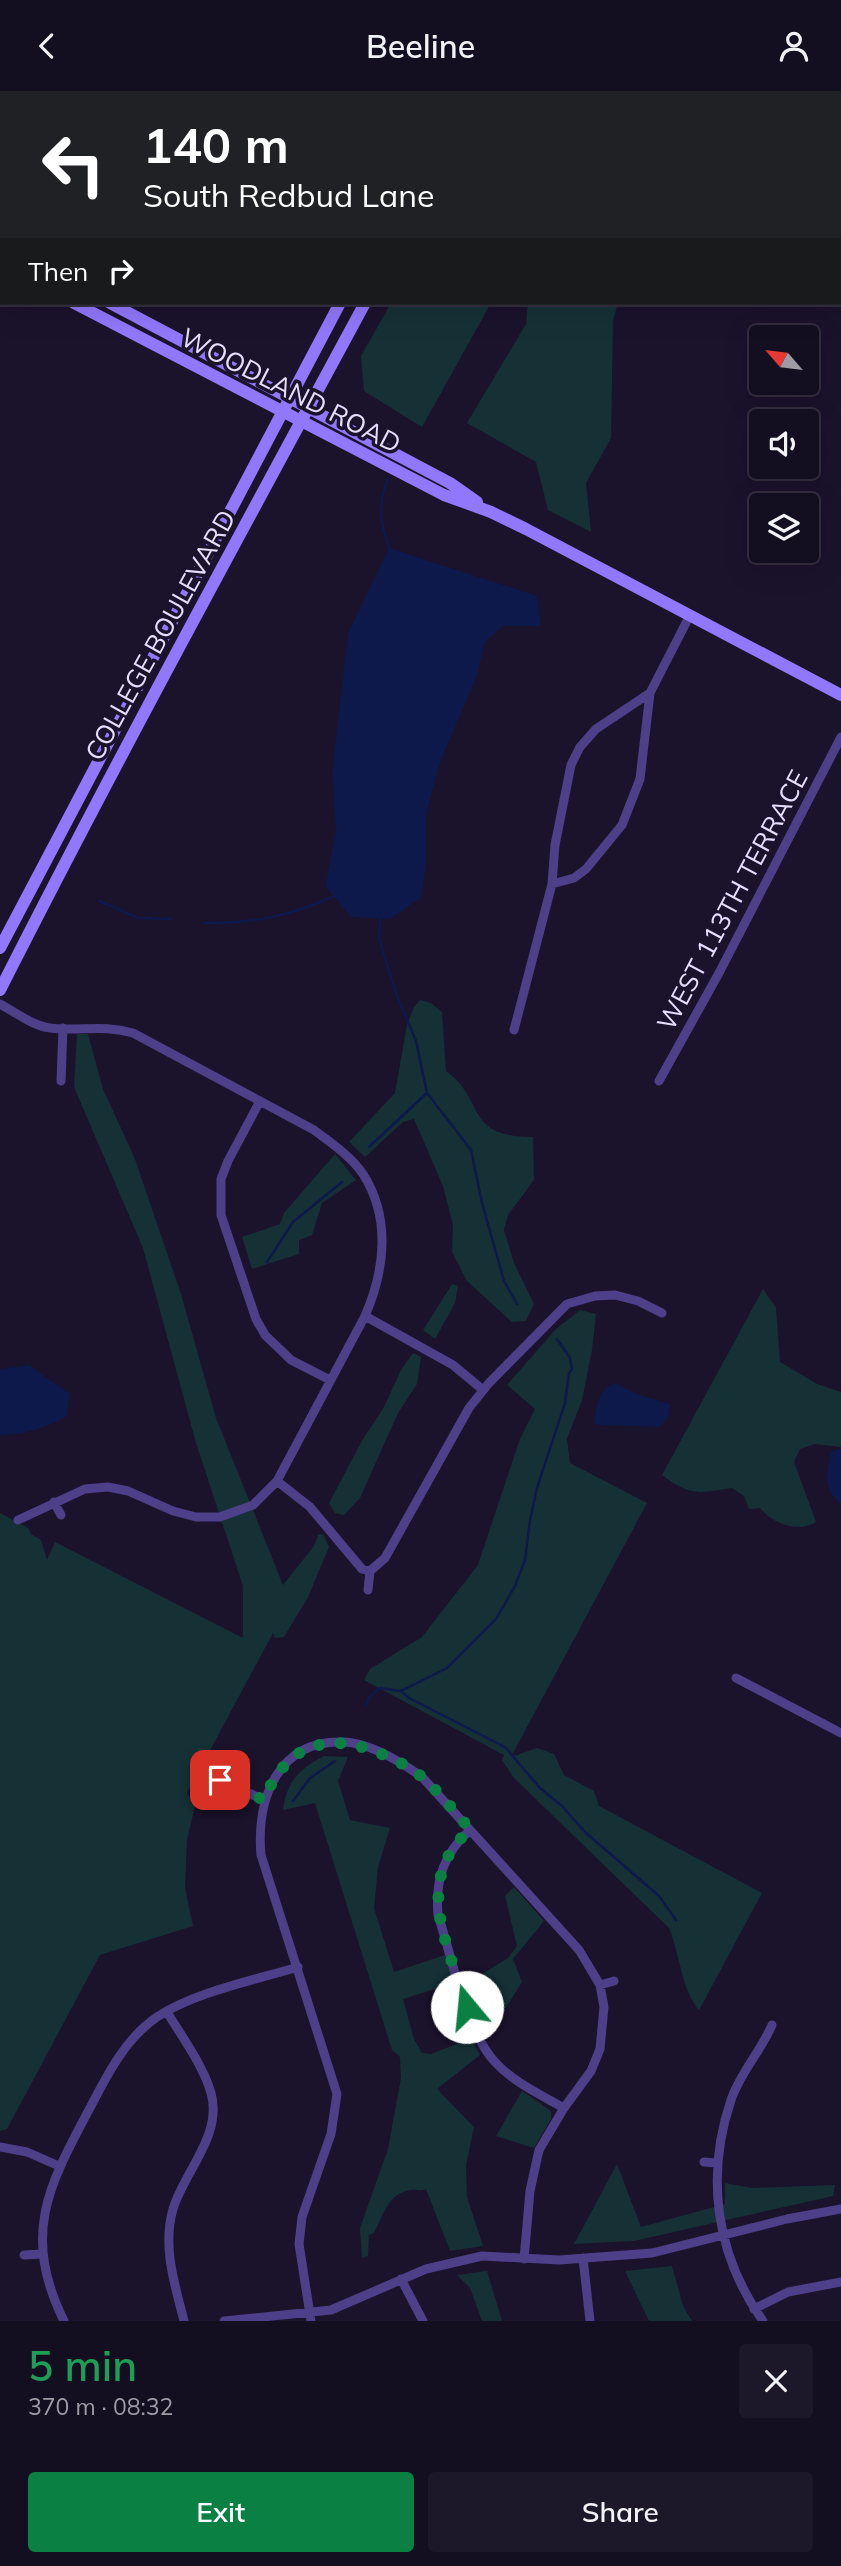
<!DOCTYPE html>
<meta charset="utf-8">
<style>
:root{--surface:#140e21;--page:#1d172a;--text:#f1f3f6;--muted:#9d9ca5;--line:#332e3f;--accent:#0b8043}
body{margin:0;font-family:Mulish,sans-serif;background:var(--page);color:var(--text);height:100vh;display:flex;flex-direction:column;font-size:26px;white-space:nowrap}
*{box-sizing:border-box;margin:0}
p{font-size:23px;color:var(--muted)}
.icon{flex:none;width:38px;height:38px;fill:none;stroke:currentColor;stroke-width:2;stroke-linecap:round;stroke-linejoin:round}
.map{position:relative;height:2230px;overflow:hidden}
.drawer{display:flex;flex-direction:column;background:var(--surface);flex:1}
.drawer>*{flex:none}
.guide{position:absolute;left:0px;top:0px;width:842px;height:214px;box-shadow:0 7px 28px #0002,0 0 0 2px var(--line);background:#202124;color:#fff;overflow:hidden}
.needle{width:46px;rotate:298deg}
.tools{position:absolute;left:749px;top:234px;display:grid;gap:14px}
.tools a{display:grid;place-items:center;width:70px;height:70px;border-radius:7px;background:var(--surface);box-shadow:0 7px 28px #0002,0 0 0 2px var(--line);font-size:35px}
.pin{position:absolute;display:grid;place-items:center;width:60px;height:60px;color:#fff;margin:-30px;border-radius:14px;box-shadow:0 4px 10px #0006}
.me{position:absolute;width:77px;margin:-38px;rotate:343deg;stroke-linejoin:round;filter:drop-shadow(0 0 5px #0008)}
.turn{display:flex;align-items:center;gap:24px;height:147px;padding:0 28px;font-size:32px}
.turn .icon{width:91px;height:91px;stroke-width:2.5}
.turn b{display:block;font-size:49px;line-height:60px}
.then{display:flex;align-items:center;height:66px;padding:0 28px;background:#0003;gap:14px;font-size:26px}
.round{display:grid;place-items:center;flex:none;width:74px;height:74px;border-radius:7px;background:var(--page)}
.overview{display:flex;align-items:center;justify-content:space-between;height:119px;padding:0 28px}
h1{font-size:42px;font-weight:600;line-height:52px;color:#1e9e55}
.button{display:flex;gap:14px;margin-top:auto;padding:14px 28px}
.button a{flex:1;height:80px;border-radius:7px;background:var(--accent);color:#fff;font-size:28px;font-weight:600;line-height:80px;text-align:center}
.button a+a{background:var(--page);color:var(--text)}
header{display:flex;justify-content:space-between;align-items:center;height:91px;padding:0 28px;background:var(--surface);font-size:32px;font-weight:600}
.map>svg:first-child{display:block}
.green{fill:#153136}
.water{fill:#0d194a}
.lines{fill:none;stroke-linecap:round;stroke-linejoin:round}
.stream{stroke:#0d194a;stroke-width:2.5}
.minor{stroke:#4e3f89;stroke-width:9}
.secondary{stroke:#9177fc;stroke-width:12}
.route{stroke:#0b8043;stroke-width:12;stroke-dasharray:0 21.6}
.labels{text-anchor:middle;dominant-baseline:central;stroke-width:7;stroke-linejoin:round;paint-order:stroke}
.street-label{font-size:26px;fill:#e7defe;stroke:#1b122c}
</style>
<header><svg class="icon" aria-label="back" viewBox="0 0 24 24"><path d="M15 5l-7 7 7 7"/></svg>Beeline<svg class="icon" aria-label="person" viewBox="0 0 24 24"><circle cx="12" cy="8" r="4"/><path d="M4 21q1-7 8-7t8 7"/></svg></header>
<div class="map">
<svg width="841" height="2230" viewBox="0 0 841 2230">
<rect width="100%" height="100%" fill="#1b122c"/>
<path class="green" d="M391,212H491L422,336L364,300L361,265Z
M528,212H618L613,230L611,347L586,392L591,441L548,419L536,371L467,332L526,233Z
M420,909L431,912L442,921L446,980C486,1008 463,1046 533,1046L534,1089L508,1124L504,1139L514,1172L534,1213L526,1230L512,1231L467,1190L452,1161L453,1134L443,1095L414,1028L403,1031L365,1066L349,1051L395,1002L407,934L414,916Z
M77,943H88L103,998L135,1068L181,1203L216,1327L283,1494L314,1455L318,1444L323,1443L329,1456L308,1506L284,1546L275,1547L273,1542L187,1702L195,1715L187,1749L185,1797L193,1835L100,1864L7,2038L0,2040V1422L28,1437L31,1443L41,1449L47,1469L55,1451L243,1547V1495L196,1352L143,1157L74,996Z
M335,1063L356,1089L322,1112L312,1144L299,1149V1163L252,1178L242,1146L280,1133L284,1122Z
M452,1193L458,1195L455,1212L435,1248L423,1239Z
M763,1198L776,1217L780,1271L817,1293L841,1301V1356L815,1353L800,1358L794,1371L816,1431C798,1442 773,1433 760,1417L749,1418L744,1405L732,1397C698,1402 692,1406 662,1384Z
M580,1219L596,1223L592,1259L582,1309L567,1348L570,1372L647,1412L511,1666L537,1657L554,1663L564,1684L594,1700L599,1715L762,1802L699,1919C681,1898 680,1863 669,1837L514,1687L502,1669L504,1664L364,1589L370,1578L422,1546L478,1474L520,1348L535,1318L507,1294L556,1238Z
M413,1262L421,1266L417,1293L398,1322L360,1407L344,1424L335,1422L329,1412L363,1348L384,1316L401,1279Z
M324,1665L348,1666L338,1690L350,1729L390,1737L378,1776L374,1817L394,1881L445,1864L454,1892L403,1908L414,1948L422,1962L431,1963L472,1947L470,1952L474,1953L480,1964L437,1998L474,2036L466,2074L467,2106L483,2155L450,2160L426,2098C419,2101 417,2098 410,2099C386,2104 384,2124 374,2142L369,2144L368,2165L362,2167L360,2137L388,2058L401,1987L400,1966L392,1959L315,1712L283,1719C287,1690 299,1678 324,1665Z
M514,1796L544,1830L513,1868L522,1891L486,1949L471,1903L475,1902L472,1889L508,1867L517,1855L505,1805Z
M522,2000L551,2020V2028L534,2057L496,2045Z
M617,2073L641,2136L725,2113V2092L752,2097L835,2094L833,2105L634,2150L574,2153Z
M672,2175L683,2215L692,2230H649L625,2180Z
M487,2180L502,2230H482L470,2197L457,2184Z"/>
<path class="water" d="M389,457L537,505L541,535H503L485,551L477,585L440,671L426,724V774L421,807L390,828L351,826L325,795L336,740L332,682L348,542Z
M29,1274L70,1303L67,1325C47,1337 23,1344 0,1344V1278Z
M615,1292L639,1304L670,1313L669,1324L660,1336L596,1334L594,1330C596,1316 600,1296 615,1292Z
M841,1358V1413C822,1396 826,1384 831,1361Z"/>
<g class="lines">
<path class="stream" d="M388,388C377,413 380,432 389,457
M99,810L138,827L171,828
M380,828L379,847L396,902L416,950L427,1002L471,1059L482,1112L504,1190L517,1213
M204,832C254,832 288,826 334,805
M369,1056L427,1002
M267,1171L293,1131L342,1091
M557,1248L570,1267L572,1278L569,1282L565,1312L537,1397L530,1429L525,1469L515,1495L496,1528L447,1577L401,1600L409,1607L505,1656L540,1697L562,1715L585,1741L659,1805L676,1829
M367,1614L368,1608L380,1597L401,1600
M293,1710L310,1687L335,1670"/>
<path class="minor" d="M155,2V0
M0,27L2,28
M552,793L574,787L586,778L622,734L640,688L650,602
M0,913C15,921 33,935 50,937C79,941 102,933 133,942L314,1039C331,1052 351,1065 363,1083C391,1127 385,1179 365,1225L453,1274L483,1299
M514,939L552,793L555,754L571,674L580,656L596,638L650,602L690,524
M61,990L63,937
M659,990L719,882L841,646
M260,1010L228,1070L221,1088V1124L256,1228L265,1244L291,1269L330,1289
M277,1390L310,1416L362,1478L370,1480
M54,1411L61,1424
M18,1429L85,1398L108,1396L128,1400L173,1420L196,1426H220L253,1414L277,1390L365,1225
M370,1480L385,1467L469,1317L489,1292L567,1213L595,1205L615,1204L638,1210L662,1222
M368,1499L370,1480
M736,1587L841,1642
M201,1680L264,1709
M470,1739C444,1762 435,1789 438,1824C452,1866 466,1940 495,1971C513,1991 541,2004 564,2017
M600,1894L614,1890
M167,1921C182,1946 203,1974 211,2002C223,2044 184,2081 173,2118C162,2156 175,2194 184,2230
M0,2056L27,2061L59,2075
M704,2071L716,2072
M24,2164L42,2163
M583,2167L590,2230
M401,2188L423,2230
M754,2218L788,2201L841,2191
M64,2230C21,2142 49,2094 91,2015C108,1982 126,1947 157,1926C195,1901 255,1889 298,1876
M224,2230L331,2219L426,2178L482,2165L559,2169L652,2162L787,2128L841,2118
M311,2230L299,2153L302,2126L331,2043L337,2003L261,1764C256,1708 278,1648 344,1651C371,1652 401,1671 422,1686L579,1859L600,1894L604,1916L600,1958L591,1980L564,2017L539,2059L530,2100L524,2168
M763,2230C716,2164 705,2086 731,2009C740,1982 761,1960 772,1934"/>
<path class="secondary" d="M451,2L452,0
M477,2L478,0
M0,153L2,154
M0,173L2,174
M74,212L444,404L491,421L526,438L841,604
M110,212L450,392L477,411
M0,857L340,212
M0,899C117,668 242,440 365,212"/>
</g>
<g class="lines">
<path class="route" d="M220,1689L264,1709C287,1650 332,1640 386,1665C399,1671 412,1677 423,1687C440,1702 455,1721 470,1738C412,1791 448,1853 467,1916"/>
</g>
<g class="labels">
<g class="street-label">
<text transform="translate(291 299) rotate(27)">WOODLAND ROAD</text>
<text transform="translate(160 544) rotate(-61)">COLLEGE BOULEVARD</text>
<text transform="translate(732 809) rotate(-62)">WEST 113TH TERRACE</text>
</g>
</g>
</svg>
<div class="tools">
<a><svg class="needle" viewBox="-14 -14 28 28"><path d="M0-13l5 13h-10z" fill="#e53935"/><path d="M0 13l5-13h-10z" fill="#9d9ca5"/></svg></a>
<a><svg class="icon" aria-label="sound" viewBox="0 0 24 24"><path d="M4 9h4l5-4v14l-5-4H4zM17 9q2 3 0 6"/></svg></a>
<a><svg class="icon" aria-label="layers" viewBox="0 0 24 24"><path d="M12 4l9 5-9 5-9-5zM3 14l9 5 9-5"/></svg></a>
</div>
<div class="pin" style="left:220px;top:1689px;background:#d93025"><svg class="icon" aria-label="arrive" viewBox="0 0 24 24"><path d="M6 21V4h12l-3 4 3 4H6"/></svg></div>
<svg class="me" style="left:467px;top:1916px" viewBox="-20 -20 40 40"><circle r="19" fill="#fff"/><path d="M0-13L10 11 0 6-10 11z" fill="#0b8043"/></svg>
<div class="guide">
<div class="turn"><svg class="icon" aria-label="left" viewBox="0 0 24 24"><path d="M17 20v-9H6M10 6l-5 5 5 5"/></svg><div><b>140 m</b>South Redbud Lane</div></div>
<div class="then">Then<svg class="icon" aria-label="right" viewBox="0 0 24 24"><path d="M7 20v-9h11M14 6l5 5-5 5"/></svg></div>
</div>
</div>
<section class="drawer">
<div class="overview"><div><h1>5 min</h1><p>370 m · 08:32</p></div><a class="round"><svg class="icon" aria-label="close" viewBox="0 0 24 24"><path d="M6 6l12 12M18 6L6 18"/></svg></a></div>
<div class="button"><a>Exit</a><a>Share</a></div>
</section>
